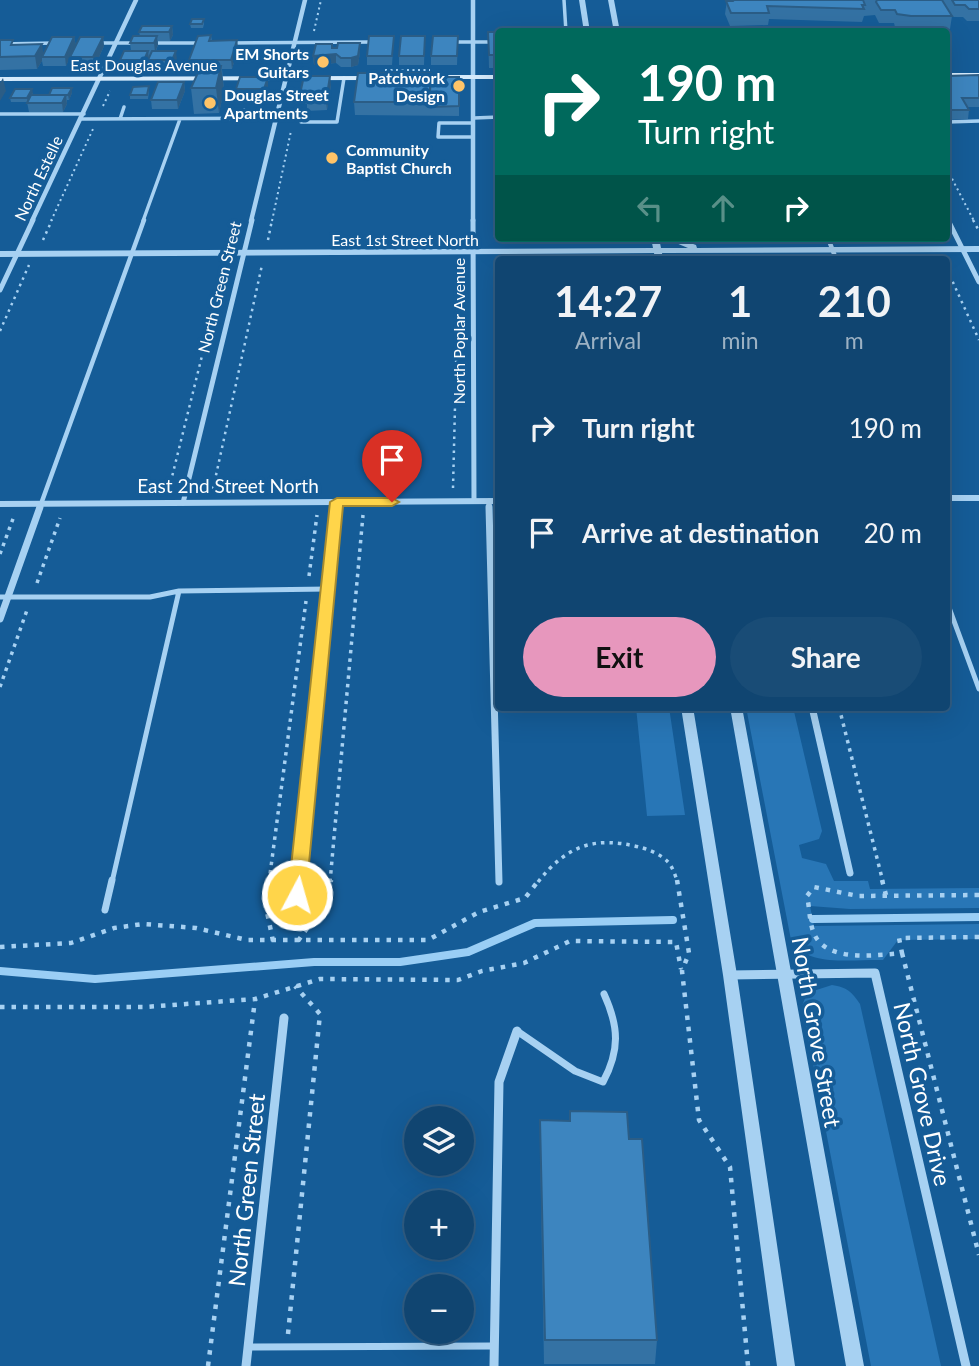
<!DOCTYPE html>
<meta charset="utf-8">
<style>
:root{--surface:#104571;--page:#194c76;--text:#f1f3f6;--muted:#9cb1c3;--line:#305d84;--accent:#e797bd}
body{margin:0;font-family:Lato,sans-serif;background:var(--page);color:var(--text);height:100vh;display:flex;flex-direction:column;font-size:26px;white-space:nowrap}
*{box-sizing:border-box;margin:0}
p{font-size:23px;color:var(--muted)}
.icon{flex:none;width:38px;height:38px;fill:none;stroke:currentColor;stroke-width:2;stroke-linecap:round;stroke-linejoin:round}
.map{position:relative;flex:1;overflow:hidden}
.panel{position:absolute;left:495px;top:256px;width:455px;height:455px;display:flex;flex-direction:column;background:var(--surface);border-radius:7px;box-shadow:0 7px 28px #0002,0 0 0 2px var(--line)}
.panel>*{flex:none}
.hud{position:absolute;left:495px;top:28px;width:455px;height:214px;border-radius:7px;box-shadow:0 7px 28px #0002,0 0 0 2px var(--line);background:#00695c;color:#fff;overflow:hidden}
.fabs{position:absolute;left:404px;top:1106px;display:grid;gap:14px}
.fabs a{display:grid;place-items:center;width:70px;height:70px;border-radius:50%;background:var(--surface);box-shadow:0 7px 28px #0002,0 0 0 2px var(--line);font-size:35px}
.pin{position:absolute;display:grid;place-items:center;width:60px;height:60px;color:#fff;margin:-72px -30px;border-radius:50% 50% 50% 0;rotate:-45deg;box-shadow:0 0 7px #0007}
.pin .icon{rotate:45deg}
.me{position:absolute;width:77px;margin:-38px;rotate:6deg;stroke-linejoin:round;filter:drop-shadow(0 0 5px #0008)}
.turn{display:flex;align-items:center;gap:24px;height:147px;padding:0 28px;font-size:32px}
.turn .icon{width:91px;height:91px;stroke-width:2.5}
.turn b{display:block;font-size:49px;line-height:60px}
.lanes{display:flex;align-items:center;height:66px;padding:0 28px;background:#0003;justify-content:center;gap:35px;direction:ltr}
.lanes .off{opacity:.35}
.eta{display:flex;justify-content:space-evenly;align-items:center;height:119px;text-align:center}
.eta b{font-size:42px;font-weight:700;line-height:49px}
.cta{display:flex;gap:14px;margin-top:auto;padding:14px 28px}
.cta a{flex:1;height:80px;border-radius:42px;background:var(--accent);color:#111;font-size:28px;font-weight:700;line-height:80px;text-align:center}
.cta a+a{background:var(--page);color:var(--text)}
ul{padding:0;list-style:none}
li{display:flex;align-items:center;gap:21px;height:105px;padding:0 28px}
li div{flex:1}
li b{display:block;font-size:26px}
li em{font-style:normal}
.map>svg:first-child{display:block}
.green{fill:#2876b6}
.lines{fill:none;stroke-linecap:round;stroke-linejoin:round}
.stream{stroke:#9acef5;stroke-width:8}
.path-far3{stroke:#a7d1f2;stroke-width:2;stroke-dasharray:2 3.5;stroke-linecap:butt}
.path-far2{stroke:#a7d1f2;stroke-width:2.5;stroke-dasharray:2.5 4.5;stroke-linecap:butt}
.path-far1{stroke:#a7d1f2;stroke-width:3.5;stroke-dasharray:3.5 5;stroke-linecap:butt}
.path{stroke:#a7d1f2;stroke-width:4.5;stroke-dasharray:4.5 7;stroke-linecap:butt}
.service-far3{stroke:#a7d1f2;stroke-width:3.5}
.service-far2{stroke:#a7d1f2;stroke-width:4.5}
.service-far1{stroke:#a7d1f2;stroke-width:5}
.service{stroke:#a7d1f2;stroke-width:7}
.minor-far3{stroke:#a7d1f2;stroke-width:4.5}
.minor-far2{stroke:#a7d1f2;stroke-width:5}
.minor-far1{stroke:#a7d1f2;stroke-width:7}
.minor{stroke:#a7d1f2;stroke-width:9}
.tertiary{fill:#a7d1f2;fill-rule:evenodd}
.secondary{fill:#d6ebfc;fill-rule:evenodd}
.wall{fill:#3472a4}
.shaded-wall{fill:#2b5d86}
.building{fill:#3d85bf;stroke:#2b5d86;stroke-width:2}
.route{fill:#ffd54a;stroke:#a68a30;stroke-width:2}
.poi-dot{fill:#ffc468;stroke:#155c97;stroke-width:2.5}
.labels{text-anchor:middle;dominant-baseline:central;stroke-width:7;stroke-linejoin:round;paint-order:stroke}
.far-poi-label{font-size:16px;font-weight:bold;fill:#fff;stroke:#155c97;text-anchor:end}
.far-street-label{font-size:16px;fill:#fff;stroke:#155c97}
.street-label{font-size:19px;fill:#fff;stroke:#155c97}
.near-street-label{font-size:23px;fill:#fff;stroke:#155c97}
</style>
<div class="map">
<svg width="979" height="1366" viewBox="0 0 979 1366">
<rect width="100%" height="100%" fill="#155c97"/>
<path class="green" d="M636,707H669L685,815L647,816Z
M746,707H793L822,831L819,839L799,845L802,858L826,864L834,881H868L870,889L979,888V908L850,909L810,906L814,926L979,924V939L898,940L883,960C855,959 806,968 791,940Z
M832,985C847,987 852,992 860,1004L941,1366H871L802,1006L807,993Z"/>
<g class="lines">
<path class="stream" d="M813,919L979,917
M0,971L95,979L314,962H400L468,952L535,923L673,920"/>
<path class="path-far3" d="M314,31L321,0
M385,70H430
M494,90V107
M103,106L110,91
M494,129L495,221
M947,169L974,221
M51,221L93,129
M272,221L291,131"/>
<path class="path-far2" d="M495,220V240
M973,220L979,231
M43,240L52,220
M268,240L272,220
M495,265L499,430
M947,269L979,340
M0,331L29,265
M453,488L458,284
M169,489L224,267
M213,489L262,265"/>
<path class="path-far1" d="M0,554L14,516
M309,576L317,515
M37,583L60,518
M0,687L27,610
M839,707L883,882
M269,882L306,601
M330,882L363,515
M538,882C567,845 595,836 639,847C648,849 662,855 668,862C673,867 675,876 678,882"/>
<path class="path" d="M270,880L266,907L273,941
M677,880L689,953L682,971L699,1120L730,1167L748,1366
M882,880L886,895
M979,895L858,896L814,887L807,896C810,909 809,928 817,939C833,962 879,955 902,953L899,938L979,937
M298,941L329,897L331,880
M0,947L71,943L114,928L143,924L196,928L247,940H428L479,912L525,898L539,880
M902,953L979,1255
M0,1007H145L255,999L320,979L458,980L482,971L524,963L570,941L676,942L681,969
M288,1334L320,1014L295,986
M208,1366L255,1000"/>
<path class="service-far3" d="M564,0L566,32
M453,42H499
M99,43H135
M152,43H202
M232,43L373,42
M0,44L55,43
M237,110H303L301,118
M0,114H84
M474,118L499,117
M82,119L301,118V122H337L344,78
M120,119L124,107
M947,122L979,121
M473,123H439L438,137H473
M143,221L180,119"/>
<path class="service-far2" d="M828,238L836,259
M41,504L144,220"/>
<path class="service-far1" d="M0,597H150L179,591L328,589
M947,602L979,689
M112,882L179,591"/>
<path class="service" d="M105,910L112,880
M517,1031L575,1071L603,1082C620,1050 619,1027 604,994
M248,1347L494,1346"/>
<path class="minor-far3" d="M473,0V221
M947,217L949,221
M32,221L136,0
M251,221L305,0"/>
<path class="minor-far2" d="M473,220L474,501
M948,220L979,282
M0,290L33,220
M489,501V508
M183,503L252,220
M39,508L41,504
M336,508L337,502"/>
<path class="minor-far1" d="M489,507L499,882
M0,619L40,507
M812,707L850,873
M298,882L337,507"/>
<path class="minor" d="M297,895L299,880
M730,975L875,973L966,1366
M246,1366L284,1018
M494,1366L499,1082L517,1031"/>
<path class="tertiary" d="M579,0H585L590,32H584Z
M608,0H614L620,32H614Z
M651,238H659L661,248H688L664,238H676L696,245L697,248L979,246V252L662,253L663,259H655L654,253L0,257V251L653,248Z
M947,495H979V501H947Z
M499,498V504L0,507V501Z
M681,707H693L737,975L795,1366H777L723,975Z
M730,707H742L864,1366H846Z"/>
<path class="secondary" d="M947,73H979V77H947Z
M441,75H499V79H438L437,77Z
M378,76V80H375L0,81V77Z"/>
</g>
<path class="wall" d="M727,0H942L952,16L950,29H909L895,27L894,23H879L875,15L864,16L862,22L769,19L768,25L730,26L725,14Z
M942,0H979V21H967L963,17H953Z
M204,19V24L203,28H191L190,24Z
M172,26L173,35L170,41H158V45L156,51L177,60L173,69H149L148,62L145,69H121L120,60L131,51L130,43L140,36L139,32Z
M488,32H499V68H489Z
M211,35L212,41L237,40L238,49L232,69H222L224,90L219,113L194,114L191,88L199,69H190L189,60Z
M394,36L392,65H367V56Z
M425,36L424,65H399V56Z
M458,36L457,65H431V56Z
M74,37L76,46L103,37L104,46L95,66H71L70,57L66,66H43L42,61L37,69L0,70V40L43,54Z
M360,52L358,65L351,67H341L336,63L314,65L313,56Z
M979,75V107H968L969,110L968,119L947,120V76Z
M431,77H459V116L355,115L354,102Z
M184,82L185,91L178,109H152L151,100Z
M331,85L327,110L307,111V104H301L300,94Z
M268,86L265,98H237L236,89Z
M72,88V93L69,100H67V104L63,112H29L27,102H11L10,98L33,93L32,95H49Z
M149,91L148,99H130V95Z
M540,1120L629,1139L657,1340L655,1364H544L540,1145Z"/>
<path class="shaded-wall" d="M172,26L173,35L170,41L169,32Z
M157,36L158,45L155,52L154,43Z
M74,37L76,46L66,66L65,57Z
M103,37L104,46L95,66L93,57Z
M237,40L238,49L232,69L231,60Z
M360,43V52L358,65L351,67V58Z
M42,44L44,57H42V61L37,69L35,56Z
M332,44L333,54H336V63L314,65L313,56Z
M148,51L149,60L145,69L144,60Z
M176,51L177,60L173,69L172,60Z
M221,66L224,90L219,113L216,88Z
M330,76L331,85L327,110L326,101Z
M268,77V86L265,98L264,89Z
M3,78L6,91L0,101V83Z
M184,82L185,91L178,109L177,100Z
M72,88V93L69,100L68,95Z
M32,89L33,93L28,102L27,98Z
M66,95L67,104L63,112L62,103Z"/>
<path class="building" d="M731,0H863L865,5H862L864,9L767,6L769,13H731L726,1H732Z
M877,0H942L952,16H911L897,14L895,10H881L876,2Z
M952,0H979V9H969L965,5H955Z
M192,19H204L202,24H190Z
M142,26H172L169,32H139Z
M488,32H499V55H489Z
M211,35L209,41L237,40L231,60H189L198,36Z
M133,36H157L154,43H130Z
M369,36H394L392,56H367Z
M401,36H425L424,56H399Z
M433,36H458L457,56H431Z
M52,37H74L65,57H42Z
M80,37H103L93,57H70Z
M0,40H13L11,45L42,44L35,56L0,57Z
M338,43H360L358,56L351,58H341L336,54L313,56L316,44H332V48H337Z
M124,51H148L144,60H120Z
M152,51H176L172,60H148Z
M201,66H221L216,88H191Z
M358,73H431L429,102H354Z
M979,75V98H962L969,110H947V76Z
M304,76H330L326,101H307L308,94H300Z
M240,77H268L264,89H236Z
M431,77H459V106L429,107Z
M158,82H184L177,100H151Z
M149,86L147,95H130L133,87Z
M52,88H72L68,95H49Z
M15,89H32L27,98H10Z
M31,95H66L62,103H27Z
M570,1111L627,1112L629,1139H642L657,1340H545L540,1120L570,1121Z"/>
<path class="route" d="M337,498H392L399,502L392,506H343L306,895L297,902L288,895L330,502Z"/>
<g class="poi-dot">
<circle cx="323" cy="62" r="7"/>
<circle cx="459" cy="86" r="7"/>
<circle cx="210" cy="103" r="7"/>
<circle cx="332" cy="158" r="7"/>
</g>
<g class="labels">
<g class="far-poi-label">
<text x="309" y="53">EM Shorts<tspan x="309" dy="18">Guitars</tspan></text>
<text x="445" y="77">Patchwork<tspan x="445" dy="18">Design</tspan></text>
<text x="224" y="94" text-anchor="start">Douglas Street<tspan x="224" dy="18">Apartments</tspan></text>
<text x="346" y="149" text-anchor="start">Community<tspan x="346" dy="18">Baptist Church</tspan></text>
</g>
<g class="far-street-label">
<text x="144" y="64">East Douglas Avenue</text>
<text transform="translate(38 178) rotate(-65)">North Estelle</text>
<text x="405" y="239">East 1st Street North</text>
<text transform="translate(219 287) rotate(-76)">North Green Street</text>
<text transform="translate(458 331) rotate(-90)">North Poplar Avenue</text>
</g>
<g class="street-label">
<text x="228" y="485">East 2nd Street North</text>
</g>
<g class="near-street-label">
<text transform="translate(817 1032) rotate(80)">North Grove Street</text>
<text transform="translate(923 1094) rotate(77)">North Grove Drive</text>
<text transform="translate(246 1190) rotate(-84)">North Green Street</text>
</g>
</g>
</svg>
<div class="fabs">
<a><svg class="icon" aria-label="layers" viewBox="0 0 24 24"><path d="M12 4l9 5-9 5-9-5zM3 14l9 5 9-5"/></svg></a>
<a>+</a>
<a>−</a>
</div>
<div class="pin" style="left:392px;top:502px;background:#d93025"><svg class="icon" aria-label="arrive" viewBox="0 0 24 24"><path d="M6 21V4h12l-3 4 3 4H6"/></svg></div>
<svg class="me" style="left:297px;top:895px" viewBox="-20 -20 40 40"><circle r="17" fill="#ffd54a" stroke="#fff" stroke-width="3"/><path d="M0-11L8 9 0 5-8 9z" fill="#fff"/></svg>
<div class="hud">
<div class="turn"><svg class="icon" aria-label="right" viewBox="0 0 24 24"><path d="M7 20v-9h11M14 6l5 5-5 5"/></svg><div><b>190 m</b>Turn right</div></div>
<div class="lanes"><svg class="icon off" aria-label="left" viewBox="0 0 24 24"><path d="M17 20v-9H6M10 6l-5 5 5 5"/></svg><svg class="icon off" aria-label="ahead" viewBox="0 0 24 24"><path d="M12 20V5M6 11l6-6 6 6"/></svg><svg class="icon" aria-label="right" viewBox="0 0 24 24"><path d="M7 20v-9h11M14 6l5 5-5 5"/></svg></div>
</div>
<section class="panel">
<div class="eta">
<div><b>14:27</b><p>Arrival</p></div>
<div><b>1</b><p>min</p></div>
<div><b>210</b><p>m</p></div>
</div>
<ul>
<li><svg class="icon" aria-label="right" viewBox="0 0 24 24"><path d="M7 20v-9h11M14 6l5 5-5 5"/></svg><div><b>Turn right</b></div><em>190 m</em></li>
<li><svg class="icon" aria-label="arrive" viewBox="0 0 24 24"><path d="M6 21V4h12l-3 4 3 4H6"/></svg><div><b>Arrive at destination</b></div><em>20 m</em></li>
</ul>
<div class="cta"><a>Exit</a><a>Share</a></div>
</section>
</div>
